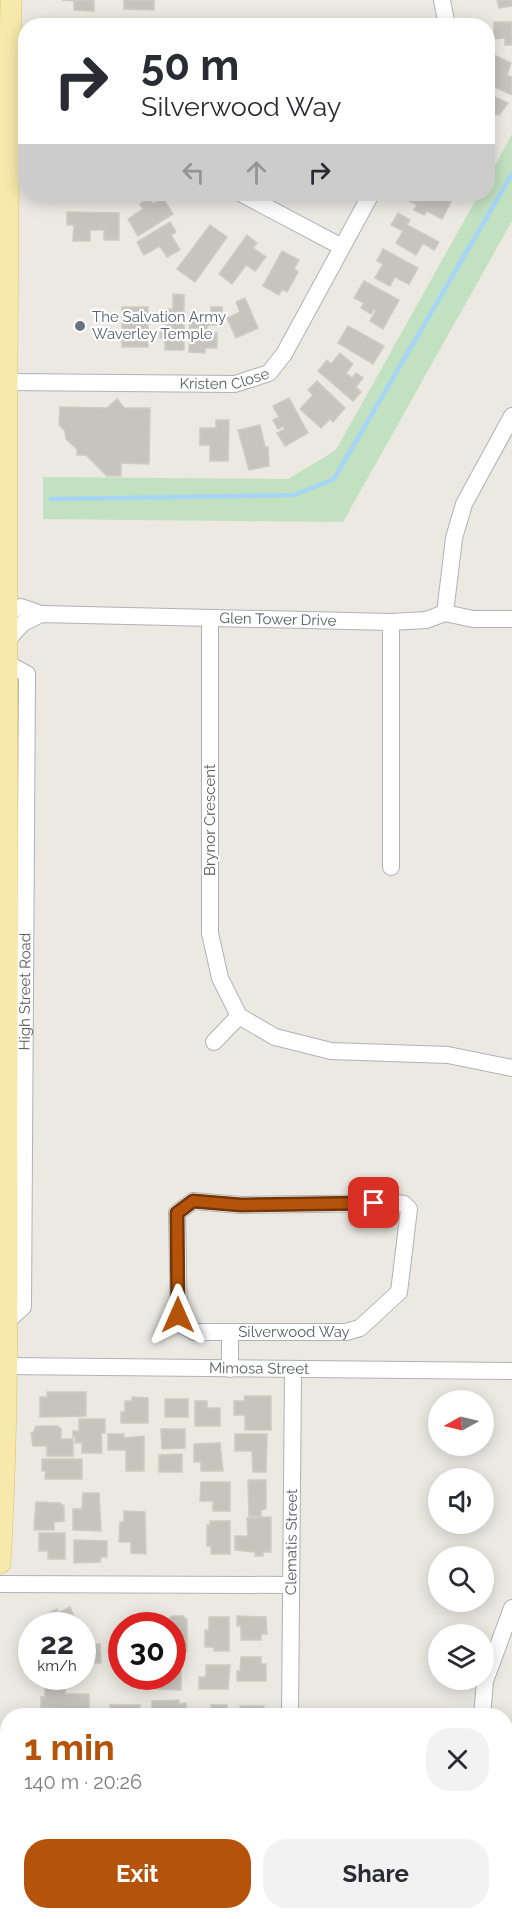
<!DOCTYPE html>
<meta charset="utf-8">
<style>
:root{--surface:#fff;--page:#f2f2f3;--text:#2b2b33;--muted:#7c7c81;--accent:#b45309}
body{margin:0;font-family:Raleway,sans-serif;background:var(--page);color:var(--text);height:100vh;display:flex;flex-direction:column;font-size:22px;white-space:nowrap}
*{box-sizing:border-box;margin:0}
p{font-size:20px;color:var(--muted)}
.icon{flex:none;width:33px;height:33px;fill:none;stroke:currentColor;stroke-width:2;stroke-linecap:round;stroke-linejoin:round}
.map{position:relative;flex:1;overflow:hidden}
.details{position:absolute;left:0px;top:1708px;width:513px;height:212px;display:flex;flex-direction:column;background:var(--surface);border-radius:24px 24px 0 0;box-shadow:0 3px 15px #0003}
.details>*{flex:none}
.guide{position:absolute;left:18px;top:18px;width:477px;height:183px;border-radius:24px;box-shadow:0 3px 15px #0003;background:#fff;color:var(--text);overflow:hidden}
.needle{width:39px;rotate:262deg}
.tools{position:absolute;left:428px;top:1390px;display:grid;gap:12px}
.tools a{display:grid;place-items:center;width:66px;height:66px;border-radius:50%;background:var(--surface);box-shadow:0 3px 15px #0003;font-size:30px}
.speed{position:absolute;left:18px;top:1612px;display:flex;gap:12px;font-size:30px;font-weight:700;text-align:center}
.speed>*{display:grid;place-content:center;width:78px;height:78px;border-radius:50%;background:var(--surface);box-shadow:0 3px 15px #0003;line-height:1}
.speed small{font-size:15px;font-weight:400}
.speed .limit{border:9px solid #d22;background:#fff;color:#111}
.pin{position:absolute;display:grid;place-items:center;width:51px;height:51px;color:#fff;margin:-26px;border-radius:12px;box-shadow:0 3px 9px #0006}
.me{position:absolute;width:66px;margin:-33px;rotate:0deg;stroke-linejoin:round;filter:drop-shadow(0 0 4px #0008)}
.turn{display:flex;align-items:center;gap:21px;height:126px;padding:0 24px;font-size:27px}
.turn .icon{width:78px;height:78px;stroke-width:2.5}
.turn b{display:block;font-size:42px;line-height:51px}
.lanes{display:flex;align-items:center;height:57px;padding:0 24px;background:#0003;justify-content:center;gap:30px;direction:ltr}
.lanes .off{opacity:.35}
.round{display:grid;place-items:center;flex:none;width:63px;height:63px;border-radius:24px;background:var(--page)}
.head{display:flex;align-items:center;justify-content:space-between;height:102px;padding:0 24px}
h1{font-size:36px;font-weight:700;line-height:45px;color:var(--accent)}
.cta{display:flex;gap:12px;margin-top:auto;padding:12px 24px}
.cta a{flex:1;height:69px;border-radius:24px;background:var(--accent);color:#fff;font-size:24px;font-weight:700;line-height:69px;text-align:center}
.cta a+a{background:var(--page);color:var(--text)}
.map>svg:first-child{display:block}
.green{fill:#c1e1c0}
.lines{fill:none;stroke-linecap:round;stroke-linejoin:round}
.stream{stroke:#a7d5f6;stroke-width:4.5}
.building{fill:#c7c4be;stroke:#cfcbc1;stroke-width:1.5}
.minor-casing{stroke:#afb2b6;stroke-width:18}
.major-casing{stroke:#e3bd63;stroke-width:22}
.minor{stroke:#fff;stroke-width:16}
.major{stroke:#f7e9ab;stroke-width:21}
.route-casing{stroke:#753606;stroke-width:15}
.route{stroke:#b45309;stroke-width:10}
.worship-dot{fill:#6b7280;stroke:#fff;stroke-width:2}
.labels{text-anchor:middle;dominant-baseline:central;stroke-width:4.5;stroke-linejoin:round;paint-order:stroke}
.worship-label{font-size:15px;fill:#5b616d;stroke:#fff;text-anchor:start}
.street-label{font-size:15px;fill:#5a5d61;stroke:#fff}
</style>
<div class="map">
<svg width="512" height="1919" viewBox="0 0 512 1919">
<rect width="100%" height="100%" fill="#ebe9e2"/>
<path class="green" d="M512,134V221L343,522L43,519V477L288,479L336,450L479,194H488V179Z"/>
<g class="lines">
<path class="stream" d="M51,499L294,495L334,479L512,174"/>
</g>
<path class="building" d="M62,0H94V11L74,10V1Z
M124,0H154V10L124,9Z
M497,0H512V6L499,8Z
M494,22H512V45H505V38L494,39Z
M494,55L511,63L507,75L512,77V95L488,84V70Z
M488,94L508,103L499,115L495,114L490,127L488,126Z
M411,194H435L451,202L442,219L427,211L424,215L414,210L417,205L407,200Z
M150,198L153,204L163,198L173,214L138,236L128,219L143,209L140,204Z
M67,212L119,213V240H104V230H90V241H73L74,225H67Z
M398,213L410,220L407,225L439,242L434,250L423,243L416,255L396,243L403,231L391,225Z
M170,222L176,232L171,235L180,250L167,257L160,246L144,255L137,242Z
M210,225L227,237L195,282L177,269Z
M247,235L257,243L253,248L266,257L255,271L246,265L232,284L219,274Z
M383,249L418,268L409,284L395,277L390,286L375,278L383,264L377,261Z
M282,251L299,260L294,269L298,272L287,292L282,289L279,295L263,286Z
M364,281L399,300L383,329L370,321L376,310L374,309L371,314L361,308L364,303L354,298Z
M173,294L184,295V350H165V338H160V327H165V309H173Z
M245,298L258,328L236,338L227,318L240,312L236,302Z
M122,307H148V347H122Z
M211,307H222V325H208L207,333H217V348H205V353L189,352L190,313L211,314Z
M348,326L384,346L373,364L338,343Z
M340,353L353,364L346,373L352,378L356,373L363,378L356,387L361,392L353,401L318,371L327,360L331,364Z
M317,381L345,408L333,422L330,419L321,428L300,409L313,395L308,390Z
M289,398L308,433L285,446L277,433L285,429L283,426L278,429L273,420L279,417L273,406Z
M117,399L124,408H150L149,464L121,463V476H107L86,455H77V449L66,439L65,431L59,425L60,407L107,408Z
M216,420H229L228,461H210V445H200V428H216Z
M260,425L265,447H268L269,466L249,470L238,430Z
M47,1392H86V1416L40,1417V1397H47Z
M245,1396H271V1430H245V1415H234V1401H244Z
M132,1397L148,1398V1423H121V1412H125V1401H132Z
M165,1399H188V1417H165Z
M195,1401H207V1408H220V1426H195Z
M79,1419H105V1433H101L102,1453H82V1443H75L76,1437H73V1431H79Z
M36,1426H58L61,1429V1439H73V1456H47V1446H33L31,1433H33Z
M161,1429H185V1448L162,1449Z
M108,1434H124V1438L144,1436V1471H126V1450H108Z
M235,1434H267L266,1472H253L252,1451H235Z
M220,1443L223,1471H201V1462H194V1444Z
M182,1454V1472H159V1455Z
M42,1459H82V1479H45L46,1471H42Z
M248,1480H266V1509L261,1510V1516H249Z
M201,1482H230V1511H213V1501H200Z
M83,1493H99L101,1531L73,1530V1509H82Z
M36,1502L60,1503L64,1506V1521L54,1522V1530H34Z
M124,1511L145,1512L146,1554L131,1553V1542H119L120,1522H124Z
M271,1517V1552H263V1556H255V1552L235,1550V1536H248L247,1518Z
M210,1521H230V1554H211V1546H207V1525H210Z
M39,1533H65V1559H48V1551H39Z
M74,1540L107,1541V1557H101L100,1562L74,1563Z
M70,1607L77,1624L41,1626L38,1618L57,1609L58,1613Z
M172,1616H183L187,1620V1651H172V1626H168V1620Z
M237,1616L266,1617L267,1634H261V1640H241V1626H237Z
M209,1617H229V1651H214V1647H205V1630H209Z
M117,1629H122V1648H114Z
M85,1644H100L101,1663H85Z
M241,1657H261V1664H266V1681H237V1671H240Z
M172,1658H181V1690L157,1689V1677H172Z
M206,1665H230L228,1689H199V1677H206Z
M45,1681H66L65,1694H89V1711L41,1707V1697H45Z
M179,1700V1704L186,1703V1716H152V1701Z
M110,1705H140L139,1716H110Z
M211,1705H227L226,1713H230V1716H198V1711L211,1712Z
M240,1706H264V1711H270V1716H240Z
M183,1912H231V1919H183Z"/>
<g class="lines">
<g class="minor-casing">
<g id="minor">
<path d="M442,0L447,26"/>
<path d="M242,194L342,247"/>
<path id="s1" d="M7,382L235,384L269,373L284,354L371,194"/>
<path d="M0,612L21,607L41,614"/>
<path d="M445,613L454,538L464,504L512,416"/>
<path d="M210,619V933L220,978L239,1016L275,1037L331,1051L448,1055L512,1068"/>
<path d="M391,622V867"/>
<path id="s2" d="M8,639L23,623L41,614L391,622L426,620L445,613L473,619H512"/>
<path d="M214,1042L239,1016"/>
<path id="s3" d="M6,1322L23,1307L27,674L8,664"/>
<path id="s4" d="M230,1332H346L360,1328L399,1292L409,1209L404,1204L396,1203L241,1205L193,1201L177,1213L179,1323L194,1332H230V1369"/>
<path id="s5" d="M5,1366L512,1371"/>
<path d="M0,1584L291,1585"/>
<path id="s6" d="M290,1716L293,1369"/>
<path d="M482,1716L485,1681L512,1608"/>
<path d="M0,1807H8"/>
<path d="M506,1810H512"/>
<path d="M263,1919V1912"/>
</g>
</g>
<g class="major-casing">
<path id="major" d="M0,1563C10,1396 6,1228 7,1060C8,707 4,353 11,0"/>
</g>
<use href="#minor" class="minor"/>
<use href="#major" class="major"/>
</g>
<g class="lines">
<g class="route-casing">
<path id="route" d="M178,1315L177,1213L193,1201L241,1205L374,1203"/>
</g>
<use href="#route" class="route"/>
</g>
<circle class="worship-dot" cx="80" cy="326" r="6"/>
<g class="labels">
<g class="worship-label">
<text x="92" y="317">The Salvation Army<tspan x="92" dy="17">Waverley Temple</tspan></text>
</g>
<g class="street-label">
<text stroke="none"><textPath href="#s1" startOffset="218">Kristen Close</textPath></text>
<text stroke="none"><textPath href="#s2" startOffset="279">Glen Tower Drive</textPath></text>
<text transform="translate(210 820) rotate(-90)">Brynor Crescent</text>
<text stroke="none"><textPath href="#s3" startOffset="338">High Street Road</textPath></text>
<text stroke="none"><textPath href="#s4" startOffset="64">Silverwood Way</textPath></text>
<text stroke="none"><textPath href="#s5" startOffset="254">Mimosa Street</textPath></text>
<text stroke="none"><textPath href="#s6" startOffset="174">Clematis Street</textPath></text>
</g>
</g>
</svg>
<div class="tools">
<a><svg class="needle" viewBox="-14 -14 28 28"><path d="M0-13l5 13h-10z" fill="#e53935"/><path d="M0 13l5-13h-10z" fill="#7c7c81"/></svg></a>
<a><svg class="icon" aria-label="sound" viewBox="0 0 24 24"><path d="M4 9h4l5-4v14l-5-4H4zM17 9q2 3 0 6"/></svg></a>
<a><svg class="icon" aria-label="search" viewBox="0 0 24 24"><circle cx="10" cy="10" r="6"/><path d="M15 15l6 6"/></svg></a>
<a><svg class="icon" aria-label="layers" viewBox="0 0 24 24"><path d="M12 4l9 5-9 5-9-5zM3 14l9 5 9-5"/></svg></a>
</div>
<div class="speed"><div>22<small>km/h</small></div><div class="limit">30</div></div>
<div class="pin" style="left:374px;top:1203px;background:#d93025"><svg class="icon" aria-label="arrive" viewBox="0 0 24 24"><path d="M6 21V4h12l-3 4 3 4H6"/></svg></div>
<svg class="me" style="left:178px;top:1315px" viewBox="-20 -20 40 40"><path d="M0-17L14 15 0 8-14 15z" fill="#b45309" stroke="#fff" stroke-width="4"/></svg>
<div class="guide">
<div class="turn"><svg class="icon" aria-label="right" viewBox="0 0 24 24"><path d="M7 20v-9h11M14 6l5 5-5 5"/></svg><div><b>50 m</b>Silverwood Way</div></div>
<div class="lanes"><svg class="icon off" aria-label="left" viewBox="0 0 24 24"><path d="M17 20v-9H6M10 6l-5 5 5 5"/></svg><svg class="icon off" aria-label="ahead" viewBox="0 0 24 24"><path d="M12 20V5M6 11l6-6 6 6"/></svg><svg class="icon" aria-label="right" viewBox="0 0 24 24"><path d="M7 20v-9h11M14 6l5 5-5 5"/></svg></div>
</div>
<section class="details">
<div class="head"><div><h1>1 min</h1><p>140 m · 20:26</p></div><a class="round"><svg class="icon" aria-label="close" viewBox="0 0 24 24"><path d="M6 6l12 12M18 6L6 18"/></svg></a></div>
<div class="cta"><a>Exit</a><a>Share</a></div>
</section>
</div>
